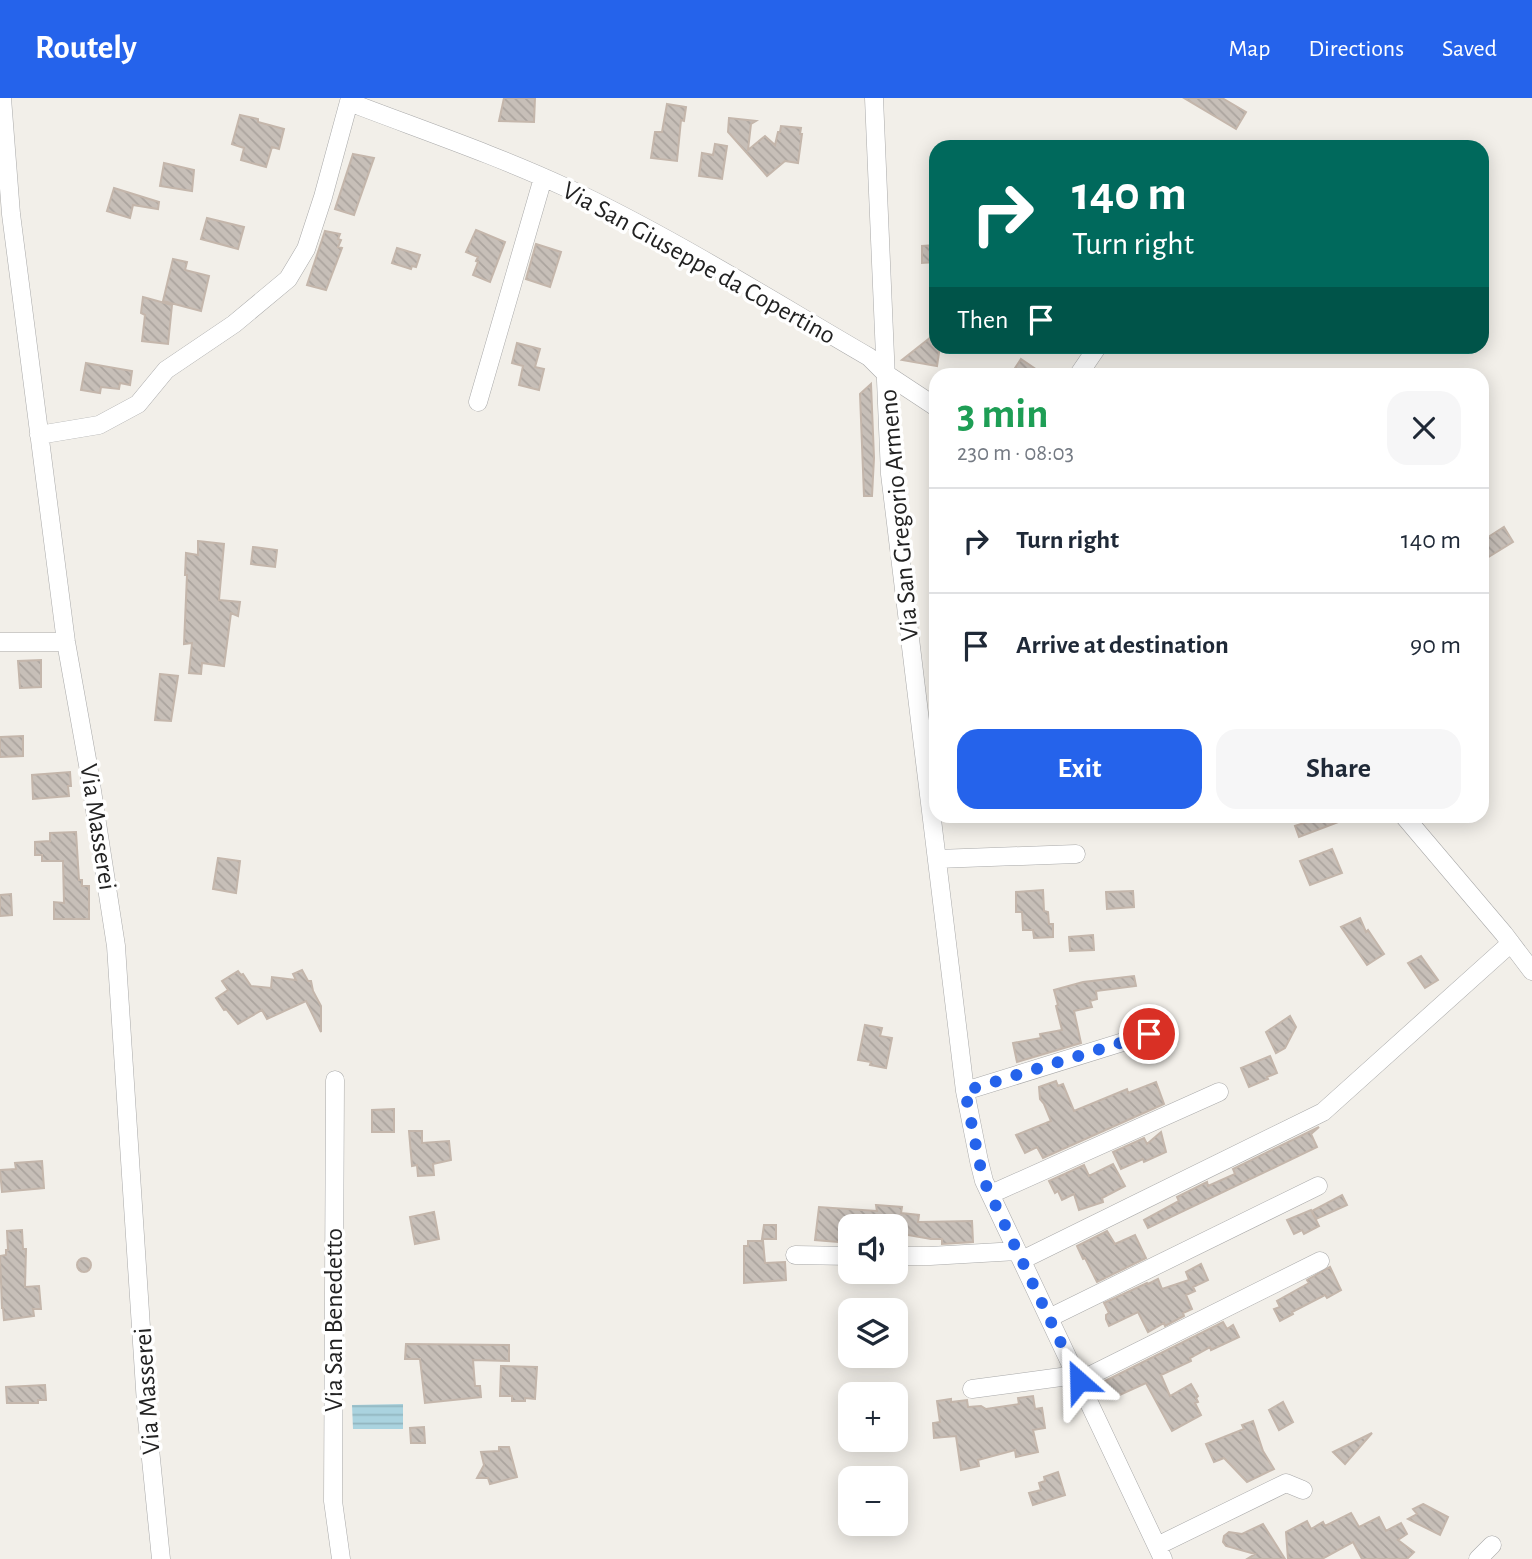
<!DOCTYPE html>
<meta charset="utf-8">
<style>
:root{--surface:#fff;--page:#f6f6f7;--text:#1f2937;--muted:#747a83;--line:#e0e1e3;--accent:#2563eb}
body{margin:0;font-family:"Alegreya Sans",sans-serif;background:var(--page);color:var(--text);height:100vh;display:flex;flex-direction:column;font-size:26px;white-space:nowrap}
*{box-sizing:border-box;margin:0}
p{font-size:23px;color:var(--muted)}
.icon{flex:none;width:38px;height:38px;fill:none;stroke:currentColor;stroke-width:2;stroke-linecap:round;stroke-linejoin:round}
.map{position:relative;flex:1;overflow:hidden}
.details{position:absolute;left:929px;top:270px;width:560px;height:455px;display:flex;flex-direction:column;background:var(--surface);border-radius:21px;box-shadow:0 4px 18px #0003}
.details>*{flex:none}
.banner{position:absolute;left:929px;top:42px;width:560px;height:214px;border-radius:21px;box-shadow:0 4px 18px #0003;background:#00695c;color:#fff;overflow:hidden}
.fabs{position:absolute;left:838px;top:1116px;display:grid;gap:14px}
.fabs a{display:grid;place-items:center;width:70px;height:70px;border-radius:14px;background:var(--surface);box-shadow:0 4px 18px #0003;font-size:35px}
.pin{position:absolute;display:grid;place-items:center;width:60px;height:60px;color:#fff;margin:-30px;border:4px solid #fff;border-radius:50%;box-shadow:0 2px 7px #0007}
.me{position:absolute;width:77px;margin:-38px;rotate:335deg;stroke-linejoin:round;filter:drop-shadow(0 0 5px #0008)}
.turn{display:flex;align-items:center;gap:24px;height:147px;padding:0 28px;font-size:32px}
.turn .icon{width:91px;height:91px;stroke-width:2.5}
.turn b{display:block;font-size:49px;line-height:60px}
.then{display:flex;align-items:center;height:66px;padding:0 28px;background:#0003;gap:14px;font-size:26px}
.round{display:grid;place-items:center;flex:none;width:74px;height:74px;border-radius:21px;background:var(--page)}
.summary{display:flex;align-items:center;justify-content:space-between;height:119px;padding:0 28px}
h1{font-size:42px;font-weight:700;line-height:52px;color:#1e9e55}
.action{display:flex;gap:14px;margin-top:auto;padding:14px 28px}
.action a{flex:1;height:80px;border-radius:21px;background:var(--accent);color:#fff;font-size:28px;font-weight:700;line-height:80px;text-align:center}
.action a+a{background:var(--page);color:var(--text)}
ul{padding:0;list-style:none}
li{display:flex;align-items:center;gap:21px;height:105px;padding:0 28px;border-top:2px solid var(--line)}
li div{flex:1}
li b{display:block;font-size:26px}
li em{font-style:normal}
header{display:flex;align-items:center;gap:42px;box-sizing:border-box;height:98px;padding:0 35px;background:var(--accent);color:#fff}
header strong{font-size:33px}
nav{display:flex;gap:38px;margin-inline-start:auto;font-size:24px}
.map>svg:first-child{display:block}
.water{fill:url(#water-rules)}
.building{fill:url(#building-back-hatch);stroke:#c4b6ab;stroke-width:2}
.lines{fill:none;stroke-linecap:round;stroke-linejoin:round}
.minor-casing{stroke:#a9a9a9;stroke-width:19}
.minor{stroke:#fff;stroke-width:18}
.route{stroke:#2563eb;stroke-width:12;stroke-dasharray:0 21.6}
.labels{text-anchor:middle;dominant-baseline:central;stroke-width:7;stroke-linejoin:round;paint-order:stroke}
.street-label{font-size:26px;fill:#222;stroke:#fff}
</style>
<header>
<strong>Routely</strong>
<nav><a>Map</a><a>Directions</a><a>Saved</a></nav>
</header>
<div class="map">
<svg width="1532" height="1461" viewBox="0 0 1532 1461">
<defs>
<pattern id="water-rules" width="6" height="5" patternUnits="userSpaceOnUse" patternTransform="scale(1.75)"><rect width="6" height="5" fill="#aad3df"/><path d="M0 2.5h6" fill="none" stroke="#92b5bf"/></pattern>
<pattern id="building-back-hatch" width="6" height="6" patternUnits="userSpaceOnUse" patternTransform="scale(1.75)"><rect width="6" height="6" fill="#c7bfb8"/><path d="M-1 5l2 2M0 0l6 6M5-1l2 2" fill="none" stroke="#aba49e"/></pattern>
</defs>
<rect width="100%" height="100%" fill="#f2efe9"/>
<path class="water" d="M403,1306V1331H353L352,1307Z"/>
<path class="building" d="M504,0H535L534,24L499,23Z
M1184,0H1222L1246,14L1236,31Z
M667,6L686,9L684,23L681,22L677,63L651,60L655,34H662Z
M240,17L258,21V24L284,31L279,51L272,49L266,69L241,62L244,50L232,46Z
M729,20L756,23L751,26L748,52L765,38L775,47L778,34H780L781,28L801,30L800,36H802L798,65L785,63L767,78L728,34Z
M715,46L727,48L722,81L699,78L702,55L713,57Z
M353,56L374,60L354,117L335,111Z
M164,65L194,72L192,93L160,88Z
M114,90L159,104L158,111L133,107L130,120L107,113Z
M207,120L244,129L238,151L201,141Z
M476,132L505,144L490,184L473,177L478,164L476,163L478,159L466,154Z
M325,133L340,136L338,141L341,142L338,149L342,150L326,192L307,187Z
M536,146L561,154L550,189L526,181Z
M936,147V164L922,165V148Z
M397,150L420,157L416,169L412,168L411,171L392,165Z
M173,161L187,164L185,172L209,178L201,213L163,203Z
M143,199L172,207L168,246L142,243L145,217L141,215Z
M936,235V248H940L937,268L902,262Z
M517,245L540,251L535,269L544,271L539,292L519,287L523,268L512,265Z
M1021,261L1043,276H1011Z
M86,265L132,273L130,287L120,285L119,291L101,289L100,295L81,292Z
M871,286L874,360L872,398H864L860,296Z
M1504,429L1513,444L1482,463V443Z
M198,443L224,446L219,502L240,504L238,518L231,515L224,568L202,565L201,576L189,575L192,545L184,546L187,477H185L186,455L198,457Z
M253,449L277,452L275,469L251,466Z
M41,562V589L20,590L18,563Z
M160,576L178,578L171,623L155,622Z
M23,638V658L0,659V639Z
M70,674L71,688H68L69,698L33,701L32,677Z
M1326,718H1354L1299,739L1295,728Z
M76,734L79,782H82V788H89V821H54V804L64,805L63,763H42V757H35V744L50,743V735Z
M1332,751L1342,775L1310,787L1300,763Z
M218,760L240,763L236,795L213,791Z
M1043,792L1044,813L1048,814L1049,826H1053V839L1034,840L1033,832H1023L1022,814H1016V794Z
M1133,793L1134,809L1107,811L1106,794Z
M11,796L12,817L0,818V797Z
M1360,820L1366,834L1368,832L1384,856L1367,867L1341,829Z
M1093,837L1094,852L1070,853L1069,839Z
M1421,858L1438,882L1425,890L1408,865Z
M302,872L308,883H311L313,893L321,908V934L306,903L267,921L262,912L238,926L226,911L224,912L216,900L228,892L222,883L238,873L241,877L243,876L251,888L271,890L272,879L296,882L293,876Z
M1134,878L1136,888L1096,893L1097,901L1090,903L1092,909L1074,913L1081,945L1017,964L1013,945L1041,940L1040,936L1062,932L1056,908L1058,907L1054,892L1083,884Z
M1290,918L1296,929L1285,950L1276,955L1266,934Z
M865,927L882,930L880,938L892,940L886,970L870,967L871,964L858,962Z
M1270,958L1277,975L1267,979L1268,981L1249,989L1241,970Z
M1056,983L1058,988L1063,986L1074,1013L1127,991L1128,995L1156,984L1164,1006L1043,1060L1037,1049L1025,1055L1016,1037L1051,1023L1044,1006L1040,1001L1039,989Z
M394,1011V1034H372V1012Z
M1319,1029L1311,1036L1317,1049L1148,1130L1144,1122L1179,1103L1177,1099L1207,1084L1208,1088L1235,1076L1233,1071Z
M409,1033H422V1045L449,1043L451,1062L433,1066L434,1077L418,1078L417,1067L412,1068Z
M1161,1034L1166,1054L1144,1064L1143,1061L1121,1071L1113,1054L1144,1040L1147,1046Z
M42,1063L44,1090L2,1094L0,1072L16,1071L15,1065Z
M1113,1066L1125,1088L1102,1100L1103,1104L1079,1112L1074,1096L1062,1102L1058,1093L1055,1095L1049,1083L1084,1067L1089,1078Z
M1342,1097L1347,1107L1316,1121L1312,1113Z
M876,1107L902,1109L901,1115L919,1117L918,1124L972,1123L973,1144L942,1146V1141H931L896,1135V1129H850V1145L815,1142L819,1109L877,1113Z
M1311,1112L1319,1128L1304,1136L1302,1132L1294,1136L1287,1122Z
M434,1114L439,1141L415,1146L410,1119Z
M764,1127H776V1141H762Z
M22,1132L23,1151H26L25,1189L39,1188L41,1211H33L34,1218L4,1222L3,1210H2L0,1158L6,1157V1152H8L7,1133Z
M1107,1133L1115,1146L1135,1137L1146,1160L1097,1184L1085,1160L1083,1161L1077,1148Z
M748,1143H763L765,1165L785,1164L786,1182L744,1185V1148H748Z
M77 1167a7 7 0 1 1 14 0a7 7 0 1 1-14 0Z
M1201,1166L1208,1182L1193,1189L1195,1193L1186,1197L1192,1211L1183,1215L1184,1218L1165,1228L1164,1225L1148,1234L1138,1214L1109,1228L1106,1221V1217L1109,1215L1104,1205L1147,1185L1148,1186L1158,1181L1162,1191L1189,1182L1186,1174Z
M1330,1169L1341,1192L1327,1200L1325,1197L1292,1214L1293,1216L1280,1223L1274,1211L1280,1209L1277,1203L1309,1185L1307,1182Z
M1223,1224L1227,1231L1233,1227L1239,1239L1211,1252L1210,1249L1190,1260L1191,1263L1161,1277L1170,1298L1191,1286L1198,1298L1196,1300L1198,1304L1195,1305L1201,1317L1172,1333L1146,1285L1113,1300L1103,1284Z
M406,1246L509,1247V1263L473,1262L475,1288H480L481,1299L425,1305L420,1261H405Z
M501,1268L537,1269L535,1301L525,1300V1303H512V1298H500Z
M45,1287L46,1302H38V1305H7L6,1289Z
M1033,1298L1035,1311L1042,1310L1045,1330L1033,1332L1038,1354L1016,1359L1015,1352L978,1362L979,1368L961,1372L956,1338L934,1340L933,1325L940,1324L937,1303L951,1301V1304L967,1302L968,1309L981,1308L986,1311L1019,1306L1018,1300Z
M1283,1304L1293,1324L1279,1332L1269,1312Z
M1253,1323L1263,1353L1274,1371L1247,1384L1224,1360L1214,1364L1206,1346L1244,1331L1242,1327Z
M424,1329L425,1345H411L410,1330Z
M1372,1335L1345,1366L1333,1354Z
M499,1349H509L517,1379L490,1386L488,1380H477L484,1367L481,1354L499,1353Z
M1058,1374L1065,1397L1033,1407L1029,1395L1041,1392L1039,1385L1045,1383L1044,1379Z
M1423,1406L1448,1419L1440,1437L1408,1421L1417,1416L1413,1411Z
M1351,1415L1359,1429L1379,1419L1386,1433L1401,1425L1407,1436L1398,1442L1414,1454L1407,1461H1362L1353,1444L1322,1461H1288L1286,1434L1307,1423L1311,1431L1323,1424L1325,1428Z
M1263,1426L1285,1461H1247L1255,1456L1226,1448L1223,1444L1224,1438L1229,1434L1242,1436Z"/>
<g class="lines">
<g class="minor-casing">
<path id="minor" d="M2,0L11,116L66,544L88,667L116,848L147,1321L161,1461
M874,0L890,376L965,993L979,1063L984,1083L1163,1461
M349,4C422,32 496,57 567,90C671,139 769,201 869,259L886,276L936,309
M1079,276L1098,248
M478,304L543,80
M39,337L99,327L138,306L166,272L234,226L288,181L306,151L323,99L350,0
M0,544H66
M1404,718L1504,836L1532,873
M937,761L1076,756
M335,982L333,1403L341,1461
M965,993L1149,936
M991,1096L1219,994
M795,1157L850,1158
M896,1158H930L1017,1153
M1022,1162L1323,1014L1511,845
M1049,1220L1318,1088
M1079,1283L1320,1163
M972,1291L1076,1277
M1157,1448L1286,1385L1303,1392
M1478,1461L1492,1447"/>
</g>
<use href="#minor" class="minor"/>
</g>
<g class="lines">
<path class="route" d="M1079,1283L984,1083L979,1063L965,993L1149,936"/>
</g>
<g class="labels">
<g class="street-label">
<text transform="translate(699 165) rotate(29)">Via San Giuseppe da Copertino</text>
<text transform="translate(899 417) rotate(-95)">Via San Gregorio Armeno</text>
<text transform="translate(98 729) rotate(81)">Via Masserei</text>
<text transform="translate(334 1222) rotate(-90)">Via San Benedetto</text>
<text transform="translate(147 1293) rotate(-94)">Via Masserei</text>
</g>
</g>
</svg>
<div class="fabs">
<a><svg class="icon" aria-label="sound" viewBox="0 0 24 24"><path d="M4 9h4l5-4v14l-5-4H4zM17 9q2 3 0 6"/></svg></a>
<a><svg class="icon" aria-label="layers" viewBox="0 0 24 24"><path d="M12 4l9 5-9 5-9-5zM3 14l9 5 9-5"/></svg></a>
<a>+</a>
<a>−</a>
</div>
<div class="pin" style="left:1149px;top:936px;background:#d93025"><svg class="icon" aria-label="arrive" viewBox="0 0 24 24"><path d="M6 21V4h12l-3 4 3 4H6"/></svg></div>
<svg class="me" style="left:1079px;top:1283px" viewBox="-20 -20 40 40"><path d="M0-17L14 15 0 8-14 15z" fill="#2563eb" stroke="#fff" stroke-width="4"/></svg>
<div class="banner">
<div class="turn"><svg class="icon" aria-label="right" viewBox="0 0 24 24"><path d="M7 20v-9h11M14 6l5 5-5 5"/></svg><div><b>140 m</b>Turn right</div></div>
<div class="then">Then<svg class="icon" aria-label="arrive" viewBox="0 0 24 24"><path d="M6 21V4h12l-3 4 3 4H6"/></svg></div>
</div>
<section class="details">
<div class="summary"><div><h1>3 min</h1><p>230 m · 08:03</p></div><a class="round"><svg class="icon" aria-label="close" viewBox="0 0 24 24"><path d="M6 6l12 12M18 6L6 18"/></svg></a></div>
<ul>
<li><svg class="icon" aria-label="right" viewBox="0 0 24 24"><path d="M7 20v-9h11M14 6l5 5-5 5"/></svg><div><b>Turn right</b></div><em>140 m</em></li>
<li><svg class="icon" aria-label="arrive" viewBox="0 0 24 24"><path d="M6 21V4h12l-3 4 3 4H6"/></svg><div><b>Arrive at destination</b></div><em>90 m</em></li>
</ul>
<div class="action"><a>Exit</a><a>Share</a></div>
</section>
</div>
